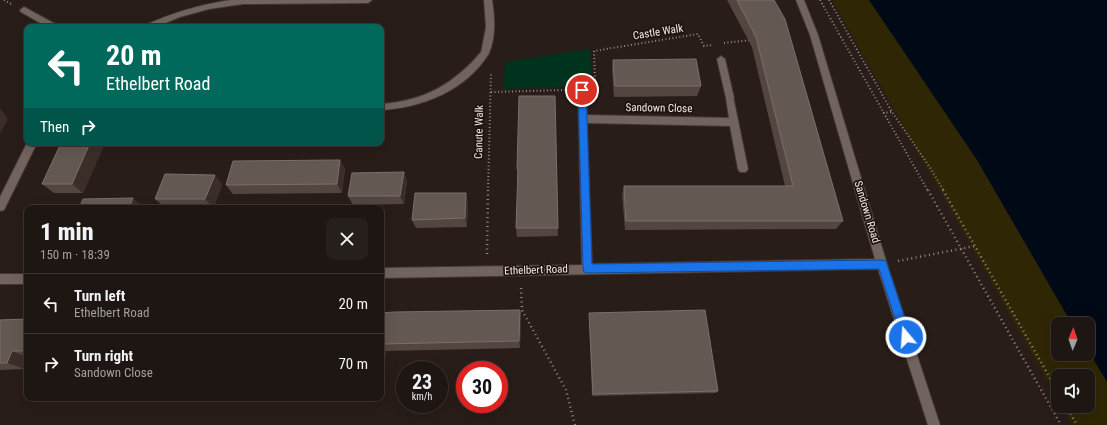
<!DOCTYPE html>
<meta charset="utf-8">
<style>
:root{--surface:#1e1612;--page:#261f1b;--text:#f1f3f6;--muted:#a19f9f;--line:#3c3532}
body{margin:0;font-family:"Roboto Condensed",sans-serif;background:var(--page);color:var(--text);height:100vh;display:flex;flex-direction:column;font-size:15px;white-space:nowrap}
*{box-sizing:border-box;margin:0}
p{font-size:13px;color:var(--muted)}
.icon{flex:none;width:22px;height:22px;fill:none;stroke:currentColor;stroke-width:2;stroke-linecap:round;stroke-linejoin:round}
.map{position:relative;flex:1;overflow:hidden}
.sheet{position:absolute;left:24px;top:205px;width:360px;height:196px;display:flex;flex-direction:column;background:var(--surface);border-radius:8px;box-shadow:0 4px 16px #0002,0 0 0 1px var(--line)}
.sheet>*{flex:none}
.banner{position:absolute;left:24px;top:24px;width:360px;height:122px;border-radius:8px;box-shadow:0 4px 16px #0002,0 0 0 1px var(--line);background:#00695c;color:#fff;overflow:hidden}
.needle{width:26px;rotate:2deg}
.buttons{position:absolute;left:1051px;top:317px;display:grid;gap:8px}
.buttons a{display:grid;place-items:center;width:44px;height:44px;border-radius:8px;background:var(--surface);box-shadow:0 4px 16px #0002,0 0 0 1px var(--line);font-size:20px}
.speed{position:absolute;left:396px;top:361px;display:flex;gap:8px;font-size:20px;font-weight:700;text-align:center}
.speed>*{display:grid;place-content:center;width:52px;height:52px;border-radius:50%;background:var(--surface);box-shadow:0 4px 16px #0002,0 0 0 1px var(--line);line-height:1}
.speed small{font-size:10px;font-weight:400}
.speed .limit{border:6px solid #d22;background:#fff;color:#111}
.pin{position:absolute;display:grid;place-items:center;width:34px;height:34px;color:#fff;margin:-17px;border:2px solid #fff;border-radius:50%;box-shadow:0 1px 4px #0007}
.me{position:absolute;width:44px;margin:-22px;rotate:342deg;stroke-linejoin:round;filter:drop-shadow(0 0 3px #0008)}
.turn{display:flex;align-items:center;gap:14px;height:84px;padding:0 16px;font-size:18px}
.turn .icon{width:52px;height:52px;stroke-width:2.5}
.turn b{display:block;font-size:28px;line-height:34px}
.then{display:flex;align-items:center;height:38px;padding:0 16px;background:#0003;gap:8px;font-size:15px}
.round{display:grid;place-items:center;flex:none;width:42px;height:42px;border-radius:8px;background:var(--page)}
.overview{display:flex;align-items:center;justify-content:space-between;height:68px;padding:0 16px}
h1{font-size:24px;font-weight:800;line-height:30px}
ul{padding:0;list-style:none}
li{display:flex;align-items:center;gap:12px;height:60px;padding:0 16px;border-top:1px solid var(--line)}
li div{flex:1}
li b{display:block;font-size:15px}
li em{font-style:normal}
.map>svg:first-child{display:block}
.green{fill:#00331e}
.sand{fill:#2f2605;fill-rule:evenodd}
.water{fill:#000916}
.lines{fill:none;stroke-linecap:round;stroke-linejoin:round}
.service-casing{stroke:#423936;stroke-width:2}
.minor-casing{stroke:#423936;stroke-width:2}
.path-far1{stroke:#938985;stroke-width:2;stroke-dasharray:1 2.5;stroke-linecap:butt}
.path{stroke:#938985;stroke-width:2.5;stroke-dasharray:1 3.5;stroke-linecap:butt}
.service{fill:#71635d;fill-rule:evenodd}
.minor{fill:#71635d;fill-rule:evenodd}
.wall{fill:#534640}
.shaded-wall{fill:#3b2e29}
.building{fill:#645852;stroke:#7a6f69}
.route{fill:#1a73e8;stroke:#114b97}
.labels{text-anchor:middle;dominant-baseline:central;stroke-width:3.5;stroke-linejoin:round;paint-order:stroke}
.street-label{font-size:11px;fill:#f2eae6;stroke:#1f130f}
</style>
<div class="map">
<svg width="1107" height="425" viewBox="0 0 1107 425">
<rect width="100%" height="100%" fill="#281d18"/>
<path class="green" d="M590,49L592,86L504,89L505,62Z"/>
<path class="sand" d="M832,0H934L1107,222V425H1072L1062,406H1088V376H1058V400ZM1058,324H1088V354H1058Z"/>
<path class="water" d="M869,0H1107V382L1088,350V324H1072L977,160Z"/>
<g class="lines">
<g class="service-casing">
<path id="service" d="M485,50L489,53C467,90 422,108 381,110V104C425,101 454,84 482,51Z
M721,56L725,59L734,98L730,101L726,98L717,59Z"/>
</g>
<g class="minor-casing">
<path id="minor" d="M231,0H372L368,3L243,4L209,9L180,17L156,27H144L145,25C173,13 201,4 231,0Z
M484,0H492C495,18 496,39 488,55L485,56L481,53L486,27Z
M796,0H804L818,35L887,264L940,425H928L878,269L381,278V268L582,265L578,90L582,87L586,90L587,115L729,118L726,98L727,96H733L748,169L746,172H740L738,169L730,126L587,123L592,264L875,259L810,35Z
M24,7L57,25L58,27H47L21,12L20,10Z
M27,143H37L4,210L0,211V197Z
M0,274H27V284H0Z"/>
</g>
<path class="path-far1" d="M4,0L11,4
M820,0L928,191
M829,0L892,112L931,169L944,191
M724,43L751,40
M595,80L594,51L698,34L704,46L713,45
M491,92L566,90
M883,113L892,112
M488,191L491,73"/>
<path class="path" d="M928,190L1061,425
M943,190L1058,392
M487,254L488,190
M898,261L975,246
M521,288L522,310L566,390L575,425
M1066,406L1077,425"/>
<use href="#service" class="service"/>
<use href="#minor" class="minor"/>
</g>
<path class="wall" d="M727,0H774L843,221L836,229L625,230L622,195L624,186H785L752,47Z
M613,60L701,86L697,96L614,97L612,70Z
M555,96L558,236L517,237L516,228L518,179L517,169Z
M61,143H105L83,193H54L42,184Z
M340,160L345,169L342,193L233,194L226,185Z
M404,172L407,181L404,204L353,205L348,196Z
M222,184L214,208L164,207L155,199Z
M468,202L467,227L416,228L412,220Z
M520,310L521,317L520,348L386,351L384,365H381V313Z
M589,313L718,391L716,393L592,396L589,316Z
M27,319V364L25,369L0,370V320Z"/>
<path class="shaded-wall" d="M0,108L8,119L0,134Z
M90,143H105L83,193L72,184Z
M340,160L345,169L342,193L337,184Z
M404,172L407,181L404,204L400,196Z
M215,175L222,184L214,208L205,199Z
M466,193L468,202L467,227L465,218Z
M133,198L143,207V208H129Z
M520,310L521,317L520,348L519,341Z
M381,345L386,351L384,365L381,361Z
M12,351L27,357V364L25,369L7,363Z"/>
<path class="building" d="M737,0H774L785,19L843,221H626L624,186H793L756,37Z
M696,59L701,86H615L613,60Z
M519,96H555L558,228H516L518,169H517Z
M61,143H90L72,184H42Z
M340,160L337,184L226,185L233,161Z
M404,172L400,196H348L352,173Z
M165,174L215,175L205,199H155Z
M415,193H466L465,218L412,220Z
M133,198L129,208H79L83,199Z
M520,310L519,341L381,344V313L394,312Z
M705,310L718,391L593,394L589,313Z
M27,319V351H12L7,363H0V320Z"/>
<path class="route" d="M582,87L586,90L592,264L882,260L886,261L887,264L911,337L909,341L906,342L902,341L901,337L879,269L587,273L584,272L583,268L578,90Z"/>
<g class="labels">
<g class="street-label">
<text transform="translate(658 32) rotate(-9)">Castle Walk</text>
<text transform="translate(659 108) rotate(1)">Sandown Close</text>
<text transform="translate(479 132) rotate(-89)">Canute Walk</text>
<text transform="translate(867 212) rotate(73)">Sandown Road</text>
<text transform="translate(536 270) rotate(-2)">Ethelbert Road</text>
</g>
</g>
</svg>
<div class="buttons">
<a><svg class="needle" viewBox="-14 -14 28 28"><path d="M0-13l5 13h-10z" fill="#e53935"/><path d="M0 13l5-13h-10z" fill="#a19f9f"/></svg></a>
<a><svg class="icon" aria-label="sound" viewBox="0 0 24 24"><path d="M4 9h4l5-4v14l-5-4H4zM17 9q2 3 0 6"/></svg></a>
</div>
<div class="speed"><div>23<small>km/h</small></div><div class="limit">30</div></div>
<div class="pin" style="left:582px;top:90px;background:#d93025"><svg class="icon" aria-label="arrive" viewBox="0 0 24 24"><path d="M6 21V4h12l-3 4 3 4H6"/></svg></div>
<svg class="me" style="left:906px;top:337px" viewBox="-20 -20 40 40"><circle r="17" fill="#1a73e8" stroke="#fff" stroke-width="3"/><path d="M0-11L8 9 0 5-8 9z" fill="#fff"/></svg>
<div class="banner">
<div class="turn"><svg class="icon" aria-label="left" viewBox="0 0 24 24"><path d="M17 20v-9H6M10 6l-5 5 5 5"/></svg><div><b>20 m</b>Ethelbert Road</div></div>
<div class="then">Then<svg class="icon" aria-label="right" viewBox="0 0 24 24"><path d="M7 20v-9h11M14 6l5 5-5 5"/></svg></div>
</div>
<section class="sheet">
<div class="overview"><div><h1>1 min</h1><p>150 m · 18:39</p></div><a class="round"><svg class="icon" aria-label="close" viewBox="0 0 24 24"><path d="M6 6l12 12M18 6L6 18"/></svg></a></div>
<ul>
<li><svg class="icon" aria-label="left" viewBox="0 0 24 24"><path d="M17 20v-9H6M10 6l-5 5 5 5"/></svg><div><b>Turn left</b><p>Ethelbert Road</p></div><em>20 m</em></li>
<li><svg class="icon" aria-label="right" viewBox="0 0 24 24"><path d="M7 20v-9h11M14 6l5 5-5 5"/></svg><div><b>Turn right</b><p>Sandown Close</p></div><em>70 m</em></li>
</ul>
</section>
</div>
